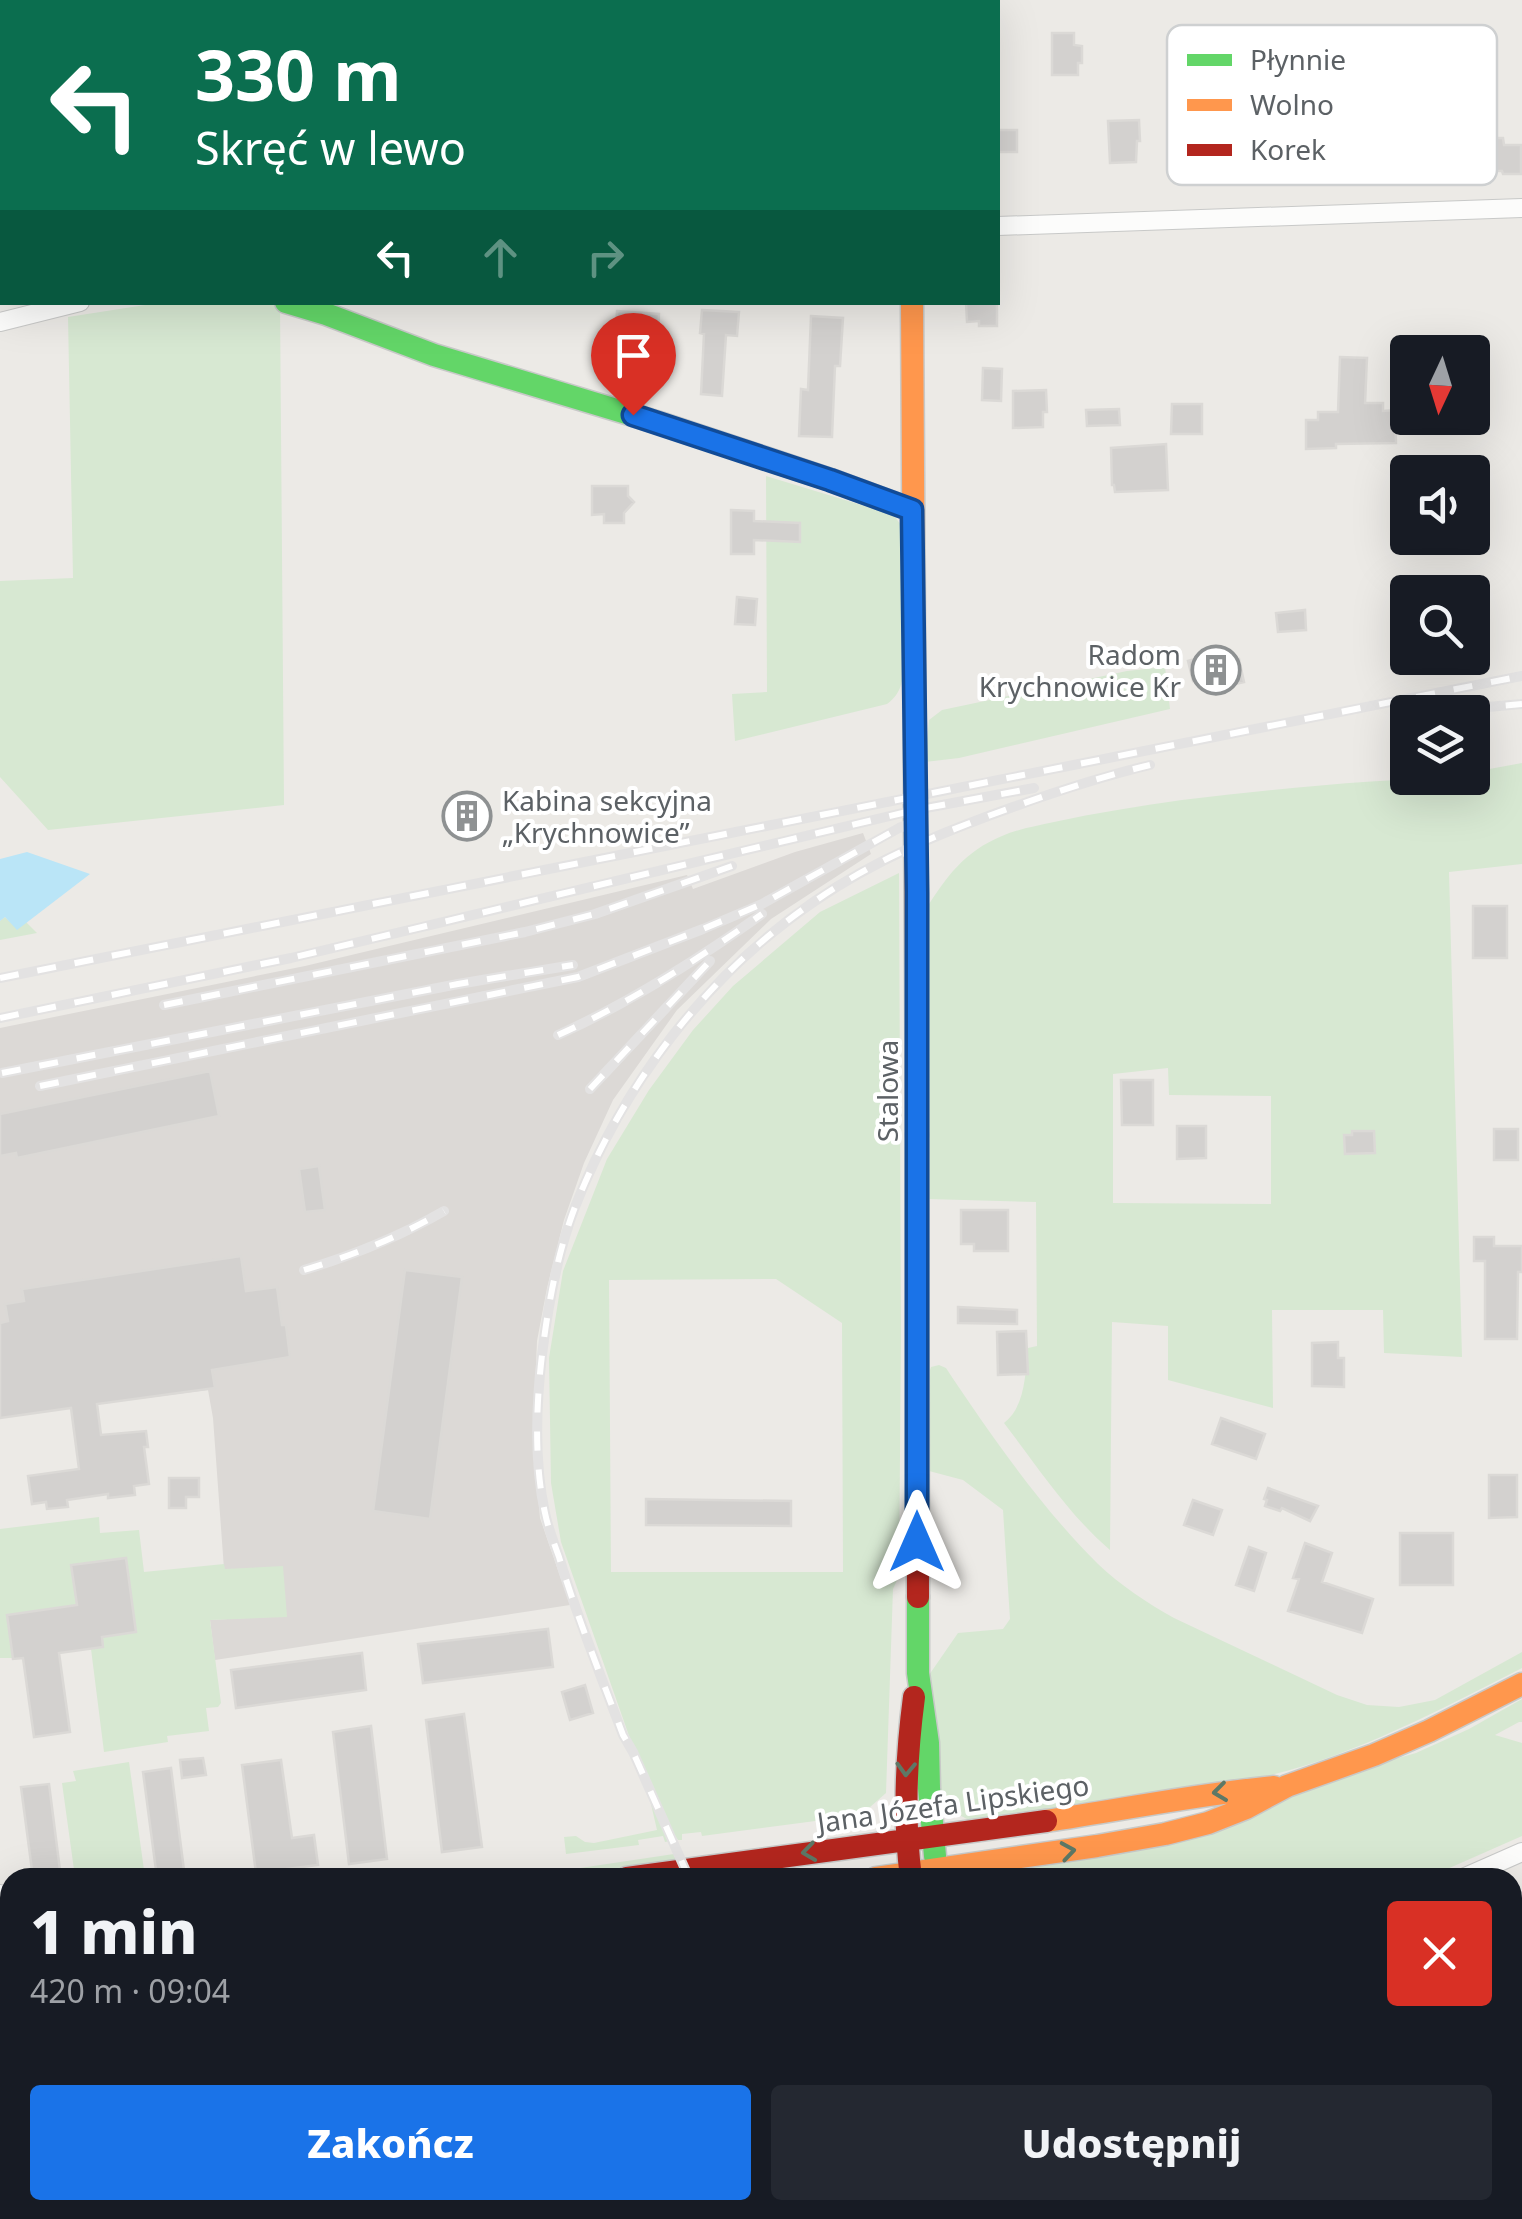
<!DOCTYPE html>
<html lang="pl">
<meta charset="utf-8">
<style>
:root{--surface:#171b24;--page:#242831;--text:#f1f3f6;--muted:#9ea1a6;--accent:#1a73e8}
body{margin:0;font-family:"Noto Sans",sans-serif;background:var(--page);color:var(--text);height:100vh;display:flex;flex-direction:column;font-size:38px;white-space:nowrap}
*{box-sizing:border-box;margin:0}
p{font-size:32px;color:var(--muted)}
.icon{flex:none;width:55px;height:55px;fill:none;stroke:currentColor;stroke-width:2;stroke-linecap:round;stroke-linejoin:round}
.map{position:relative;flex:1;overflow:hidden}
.sheet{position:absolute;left:0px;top:1868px;width:1522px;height:352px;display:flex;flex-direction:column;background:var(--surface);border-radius:30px 30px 0 0;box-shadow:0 10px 40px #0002}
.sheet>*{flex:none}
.guide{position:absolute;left:0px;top:0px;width:1000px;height:305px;box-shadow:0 10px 40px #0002;background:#0b6e4f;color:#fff;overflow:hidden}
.needle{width:65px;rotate:184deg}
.fabs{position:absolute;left:1390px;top:335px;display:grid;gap:20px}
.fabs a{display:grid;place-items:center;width:100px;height:100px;border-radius:10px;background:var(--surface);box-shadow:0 10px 40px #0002;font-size:50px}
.pin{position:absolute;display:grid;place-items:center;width:85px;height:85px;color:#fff;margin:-102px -42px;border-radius:50% 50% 50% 0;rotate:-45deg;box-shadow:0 0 10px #0007}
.pin .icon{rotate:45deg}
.me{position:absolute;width:110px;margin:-55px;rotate:0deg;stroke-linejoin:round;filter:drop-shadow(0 0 8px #0008)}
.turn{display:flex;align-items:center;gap:35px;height:210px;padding:0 30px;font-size:45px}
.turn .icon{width:130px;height:130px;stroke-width:2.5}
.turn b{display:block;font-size:70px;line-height:85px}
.lanes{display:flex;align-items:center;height:95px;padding:0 30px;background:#0003;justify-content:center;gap:50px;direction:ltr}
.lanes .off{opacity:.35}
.round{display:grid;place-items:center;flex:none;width:105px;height:105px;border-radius:10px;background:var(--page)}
.head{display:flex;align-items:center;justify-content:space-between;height:170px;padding:0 30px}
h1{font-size:60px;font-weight:800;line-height:75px}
.button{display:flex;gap:20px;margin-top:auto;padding:20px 30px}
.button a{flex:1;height:115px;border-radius:10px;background:var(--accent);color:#fff;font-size:40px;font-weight:800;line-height:115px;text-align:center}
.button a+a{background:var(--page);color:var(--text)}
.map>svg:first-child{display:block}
.industrial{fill:#dcd9d6}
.green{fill:#d7e8d2;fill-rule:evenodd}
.water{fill:#bae5f7}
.building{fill:#d3d1cf;stroke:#dbd9d6;stroke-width:2.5}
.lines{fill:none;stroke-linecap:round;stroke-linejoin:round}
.street-casing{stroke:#c8c9c8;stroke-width:20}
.fast-casing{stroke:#c8c9c8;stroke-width:25}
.slow-casing{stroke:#c8c9c8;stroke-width:25}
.jam-casing{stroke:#c8c9c8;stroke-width:25}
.street{stroke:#fcfcfb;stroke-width:18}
.fast{stroke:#63d668;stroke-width:22}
.slow{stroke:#ff974d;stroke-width:22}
.jam{stroke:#b3261e;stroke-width:22}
.rail-casing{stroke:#e3e2e2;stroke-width:10}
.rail{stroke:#fff;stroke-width:6;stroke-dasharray:19;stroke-linecap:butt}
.oneway{stroke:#5d7866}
.route-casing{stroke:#114b97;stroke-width:25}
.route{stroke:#1a73e8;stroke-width:18}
.labels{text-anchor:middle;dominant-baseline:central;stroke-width:8;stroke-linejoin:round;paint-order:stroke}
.poi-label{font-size:28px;fill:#5c6165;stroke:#fff;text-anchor:end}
.street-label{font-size:28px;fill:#5c6165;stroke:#fff}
.key{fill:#fff;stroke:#ced0d1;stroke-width:2.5}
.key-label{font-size:28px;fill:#5c6165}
</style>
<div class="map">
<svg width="1522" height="2219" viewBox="0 0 1522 2219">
<rect width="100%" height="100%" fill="#eceae6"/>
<path class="industrial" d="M863,833L871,854L771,919L677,1010L613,1100L584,1163L564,1220L547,1288L537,1341L533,1435L540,1518L570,1605L215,1660L210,1620L287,1616L224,1569L213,1418L208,1390L0,1417V1028L305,966L687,875L693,889L795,852Z"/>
<path class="green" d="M158,303H280L284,805L48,830L0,777V581L73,578L68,317Z
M766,476L881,511L895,517L901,525L902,681C900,691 895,698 887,704L735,741L732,694L767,692Z
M1165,667L1170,709L959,758L925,762L929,720L942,710L1127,671Z
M1522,763V864L1449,872L1462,1357L1384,1353L1383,1310H1272L1273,1408L1168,1380V1326L1112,1322L1110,1550C1069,1515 1037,1466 1004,1423C1026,1406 1025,1373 1028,1348L1037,1346L1036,1202L928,1199L926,909C946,877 965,851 1002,836C1018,829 1036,826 1054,822C1096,813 1138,806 1182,800C1278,789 1376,778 1472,778L1473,772ZM1168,1068L1169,1095L1271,1096V1204L1113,1203V1074Z
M899,873L901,1334L899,1576L893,1589L886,1793L861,1815L702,1836L701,1832L682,1834V1840H678L672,1831L667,1833L670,1841L665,1842L663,1836L638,1840L639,1845L566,1854L564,1837L576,1836L585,1842L594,1843L657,1830L647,1787L561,1542L551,1483L549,1358L563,1271L607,1159L649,1090L693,1030L733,986L820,912ZM776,1279L842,1323L843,1572H611L609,1280Z
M5,917L17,929L26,922L37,933L0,940V921Z
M939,1365L946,1368C989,1433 1043,1510 1098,1564C1120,1585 1147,1603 1174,1618L1337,1695L1367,1705L1399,1707L1435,1700L1522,1652V1668C1439,1710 1354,1756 1263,1777L972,1821C955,1814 947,1808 939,1792L929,1675L958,1633L1003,1629L1010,1619L1003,1510L963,1480L929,1471V1373L931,1367Z
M99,1517L100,1533L139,1530L144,1572L224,1564L225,1569L283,1566L287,1617L210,1620L221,1703L218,1707L206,1708L209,1731L167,1736L168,1742L104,1752L91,1649L23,1658H0V1529Z
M1522,1699V1722H1519L1495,1735L1522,1743V1836L1429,1877L970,1878L1416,1753L1469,1729Z
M129,1762L145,1877H75L62,1783L76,1781L73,1771Z
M674,1854L677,1863L572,1877L513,1878Z
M1522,2110V2216L1513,2191V2114Z
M808,2210H933L935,2219H810Z"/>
<path class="water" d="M27,852L90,874L17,930L5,917L0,921V859Z"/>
<path class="building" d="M1052,33H1074V45L1082,46V63H1078V75H1052Z
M1139,120L1140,141H1137L1136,162L1110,163L1108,121Z
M998,130H1017V152H998Z
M1480,138H1503L1504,145H1521V174H1503L1502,171H1481Z
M966,302H997V326H979V321L967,322Z
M702,310L739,312L737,336L726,335L722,396L701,394L704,334L700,333Z
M617,311L659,314L658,337L649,336V345L615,339Z
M811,316L843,318L840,366H835L832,437L799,436L801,389L808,390Z
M1340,357L1367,358L1365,403H1383V411L1395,410L1396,443L1336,444V448L1306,449V420H1318V412H1338Z
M983,368L1002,369L1001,401L982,400Z
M1046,390L1047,412H1043V427L1013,428V391Z
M1172,404H1202V434H1171Z
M1119,409L1120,425L1087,426L1086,410Z
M1166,444L1168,490L1115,492L1114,485H1112L1111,448Z
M592,486H628V496L634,502L624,513V523H604V514L592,515Z
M731,510L754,511V521L800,523V542L754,540V554H731Z
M737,597L757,599L755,625L735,624Z
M1305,610L1306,630L1278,632L1276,613Z
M1210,655L1213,665L1239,659L1244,682L1218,688L1215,676L1193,681L1188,661Z
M474,807L478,826L462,829L458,810Z
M1473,906H1507V958H1473Z
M210,1071L219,1116L17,1158L16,1153L0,1156V1114Z
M1121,1080H1153V1125H1122Z
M1177,1126H1206V1158L1177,1159Z
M1494,1129H1518V1160H1494Z
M1352,1131H1374L1375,1153L1345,1154L1344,1135H1352Z
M319,1166L325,1210L305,1212L299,1169Z
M961,1210H1008V1251H974V1244H961Z
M1474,1237H1494V1246H1522V1272H1518L1517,1339H1485V1261H1474Z
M241,1256L246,1291L277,1287L282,1325H286L290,1357L212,1370L215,1388L97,1404L101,1435L146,1431L148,1447H144L149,1484L134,1486L135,1495L108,1498V1494L67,1500L68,1507L47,1509L46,1502L32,1504L28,1476L79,1469L71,1408L0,1418V1323L8,1321L5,1304L24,1301L22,1289Z
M405,1270L462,1277L430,1519L373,1511Z
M958,1307L1017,1310V1324L958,1323Z
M1026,1331L1028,1374L998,1375L997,1332Z
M1338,1342V1358H1344V1387L1312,1386V1343Z
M1221,1418L1265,1434L1256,1459L1212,1444Z
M1489,1475H1517V1517L1489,1518Z
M169,1478H199V1497H186V1508H169Z
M1268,1488L1318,1506L1310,1521L1282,1508L1280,1511L1265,1506L1267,1500L1264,1499Z
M646,1499L791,1501V1526L646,1525Z
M1193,1500L1222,1510L1213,1535L1184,1525Z
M1400,1533H1453V1585H1400Z
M1305,1543L1332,1553L1322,1582L1373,1599L1362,1633L1288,1611L1299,1579L1293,1578Z
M1249,1547L1266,1553L1254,1591L1236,1585Z
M126,1558L136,1632L102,1637L103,1647L59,1653L70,1732L34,1737L23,1658L13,1659L7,1615L77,1605L71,1565Z
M548,1629L553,1667L423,1683L418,1644Z
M362,1653L366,1690L236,1708L231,1670Z
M585,1685L593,1713L570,1720L562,1692Z
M464,1714L482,1847L442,1852L426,1720Z
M371,1726L387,1859L349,1864L333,1732Z
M203,1758L206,1775L182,1778L180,1760Z
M281,1760L292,1838L314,1835L318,1865L256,1873L242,1765Z
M171,1768L185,1878H157L143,1772Z
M49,1784L61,1878H33L21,1787Z"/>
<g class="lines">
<g class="street-casing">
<path id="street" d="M998,226L1522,208
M0,322L80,302
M1463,1878L1522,1852
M0,1894L10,1965
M0,2208L10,2207"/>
</g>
<g class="fast-casing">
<path id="fast" d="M930,0V2
M286,302L326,314L434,355L666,425L831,480L912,510
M918,1597V1673L928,1743L929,1788L935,1856
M981,2210L982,2219"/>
</g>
<g class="slow-casing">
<path id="slow" d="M912,302L917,1135
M1046,1821C1122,1810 1197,1794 1274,1787
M876,1878L1097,1846L1165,1834L1208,1823L1246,1808L1287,1786L1374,1755L1429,1731L1522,1684
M0,1969L10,1968"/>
</g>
<g class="jam-casing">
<path id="jam" d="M917,1135L918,1597
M627,1878L1046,1821
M911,1878C903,1817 906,1758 914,1697
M0,1991L10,1990"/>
</g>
<use href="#street" class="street"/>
<use href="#fast" class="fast"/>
<use href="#slow" class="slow"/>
<use href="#jam" class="jam"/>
<g class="rail-casing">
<path id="rail" d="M1430,712L1522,704
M0,978L1522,676
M164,1005L525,932L595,914L732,866
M0,1018L291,958L915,810L1034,788
M558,1035C631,1002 697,960 762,914
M2,1073L458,984L573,965
M40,1086L578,977L703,929L762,904L899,828L922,819
M590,1089L710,961
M304,1270C354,1255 399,1237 444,1211
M689,1878L633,1752L623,1735C601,1676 577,1617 559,1557C554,1543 548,1528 545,1513C534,1462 536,1406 542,1355C548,1305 557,1254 575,1207C622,1086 707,974 815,901C876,859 943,832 1013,807C1058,791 1104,776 1150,765
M831,2210L835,2219"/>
</g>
<use href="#rail" class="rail"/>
</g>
<defs><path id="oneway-chevron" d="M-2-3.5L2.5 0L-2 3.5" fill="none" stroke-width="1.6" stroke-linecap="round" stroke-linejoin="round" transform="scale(2.5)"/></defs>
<g class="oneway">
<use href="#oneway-chevron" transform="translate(906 1769) rotate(92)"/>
<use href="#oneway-chevron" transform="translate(1220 1792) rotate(173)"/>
<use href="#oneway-chevron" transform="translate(1068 1851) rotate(-9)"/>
<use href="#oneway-chevron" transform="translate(809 1852) rotate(172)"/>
</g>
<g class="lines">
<g class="route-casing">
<path id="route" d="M633,415L830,480L912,510L917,892V1542"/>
</g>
<use href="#route" class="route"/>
</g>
<defs>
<g id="building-ring" transform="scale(2.5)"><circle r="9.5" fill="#fff" stroke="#8e9192" stroke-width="1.5"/><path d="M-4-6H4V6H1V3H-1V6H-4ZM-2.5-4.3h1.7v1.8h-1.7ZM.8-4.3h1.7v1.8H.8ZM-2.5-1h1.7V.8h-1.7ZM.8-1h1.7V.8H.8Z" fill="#8e9192"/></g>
</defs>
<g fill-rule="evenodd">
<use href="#building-ring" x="1216" y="670"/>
<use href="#building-ring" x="467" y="816"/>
</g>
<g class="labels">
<g class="poi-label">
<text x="1181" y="654">Radom<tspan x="1181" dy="32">Krychnowice Kr</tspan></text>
<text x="502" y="800" text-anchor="start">Kabina sekcyjna<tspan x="502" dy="32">„Krychnowice”</tspan></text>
</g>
<g class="street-label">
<text transform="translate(887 1091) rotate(-90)">Stalowa</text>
<text transform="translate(953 1803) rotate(-8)">Jana Józefa Lipskiego</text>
</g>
</g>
<rect x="1167" y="25" width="330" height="160" rx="15" class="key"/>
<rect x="1187" y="54" width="45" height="12" fill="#63d668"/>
<rect x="1187" y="99" width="45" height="12" fill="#ff974d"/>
<rect x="1187" y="144" width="45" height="12" fill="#b3261e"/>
<g class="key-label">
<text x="1250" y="70">Płynnie</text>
<text x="1250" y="115">Wolno</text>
<text x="1250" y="160">Korek</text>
</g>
</svg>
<div class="fabs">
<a><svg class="needle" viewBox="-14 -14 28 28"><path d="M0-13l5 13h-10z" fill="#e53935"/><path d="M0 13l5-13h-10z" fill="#9ea1a6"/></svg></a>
<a><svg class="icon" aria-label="sound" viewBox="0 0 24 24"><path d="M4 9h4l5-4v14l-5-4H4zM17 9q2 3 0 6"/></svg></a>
<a><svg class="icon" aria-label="search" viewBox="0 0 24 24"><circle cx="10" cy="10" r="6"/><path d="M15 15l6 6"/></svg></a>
<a><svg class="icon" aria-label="layers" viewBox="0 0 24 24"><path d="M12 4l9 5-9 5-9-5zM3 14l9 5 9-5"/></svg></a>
</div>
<div class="pin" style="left:633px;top:415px;background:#d93025"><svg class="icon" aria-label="arrive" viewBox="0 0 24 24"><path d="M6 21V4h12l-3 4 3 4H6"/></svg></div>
<svg class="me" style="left:917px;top:1542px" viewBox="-20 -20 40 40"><path d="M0-17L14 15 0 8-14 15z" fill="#1a73e8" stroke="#fff" stroke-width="4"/></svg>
<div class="guide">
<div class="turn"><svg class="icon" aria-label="left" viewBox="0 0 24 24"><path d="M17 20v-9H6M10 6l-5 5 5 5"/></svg><div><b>330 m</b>Skręć w lewo</div></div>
<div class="lanes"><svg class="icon" aria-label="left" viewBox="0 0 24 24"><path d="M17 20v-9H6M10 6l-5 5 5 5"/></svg><svg class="icon off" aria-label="ahead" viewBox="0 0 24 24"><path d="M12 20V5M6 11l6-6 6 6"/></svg><svg class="icon off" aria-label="right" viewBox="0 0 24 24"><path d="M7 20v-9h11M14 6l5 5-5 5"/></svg></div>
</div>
<section class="sheet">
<div class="head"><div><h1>1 min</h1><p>420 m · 09:04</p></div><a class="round" style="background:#d93025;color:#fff"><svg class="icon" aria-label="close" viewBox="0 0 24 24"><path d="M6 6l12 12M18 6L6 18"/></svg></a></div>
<div class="button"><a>Zakończ</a><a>Udostępnij</a></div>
</section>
</div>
